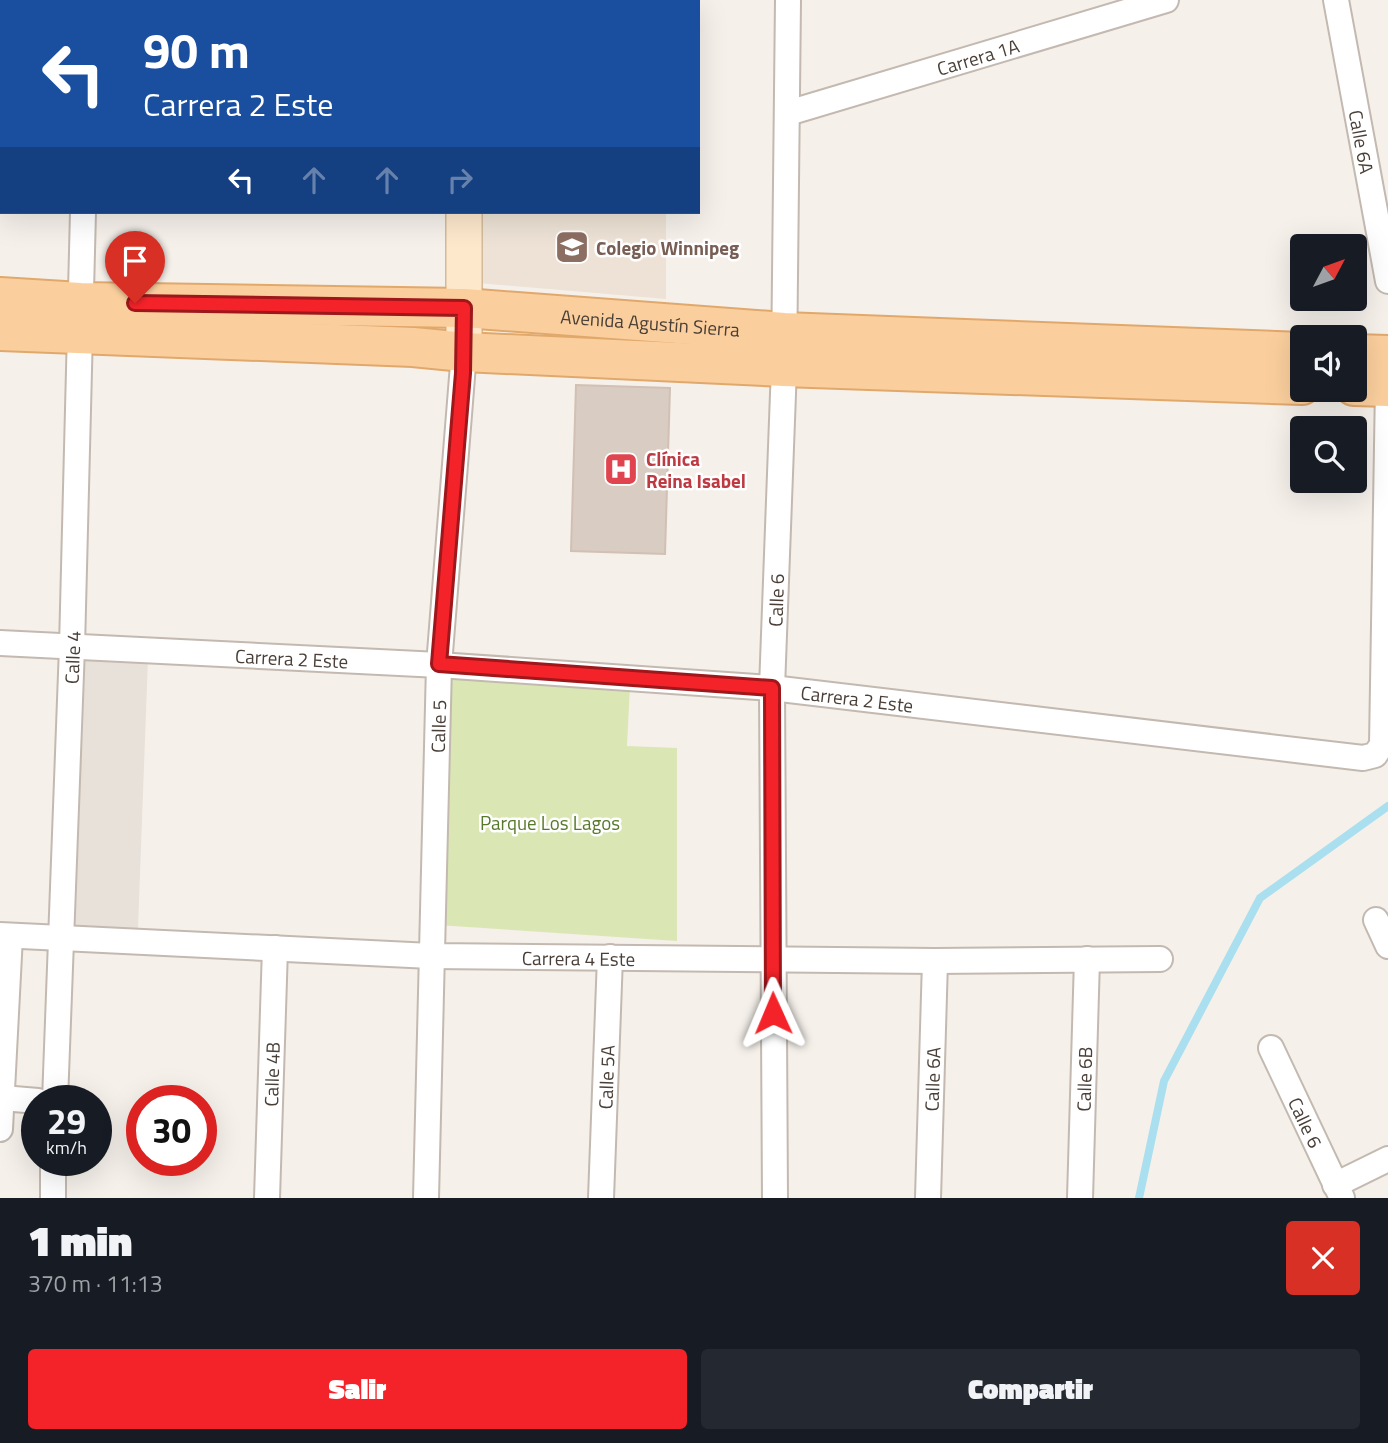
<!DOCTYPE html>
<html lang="es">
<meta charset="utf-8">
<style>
:root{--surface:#171b24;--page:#242831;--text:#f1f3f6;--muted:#9ea1a6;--accent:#f32329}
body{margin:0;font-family:"Titillium Web",sans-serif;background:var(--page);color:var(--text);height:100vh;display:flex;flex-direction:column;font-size:26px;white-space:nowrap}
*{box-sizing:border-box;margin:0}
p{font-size:23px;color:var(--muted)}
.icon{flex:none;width:38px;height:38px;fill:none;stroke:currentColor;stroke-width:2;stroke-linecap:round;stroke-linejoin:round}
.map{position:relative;height:1198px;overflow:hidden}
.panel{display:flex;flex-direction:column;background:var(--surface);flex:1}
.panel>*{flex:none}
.banner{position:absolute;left:0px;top:0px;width:700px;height:214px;box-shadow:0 7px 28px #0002;background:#1a4fa0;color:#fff;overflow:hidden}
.needle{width:46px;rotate:49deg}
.tools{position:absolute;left:1290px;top:234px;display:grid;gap:14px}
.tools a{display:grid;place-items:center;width:77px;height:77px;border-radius:7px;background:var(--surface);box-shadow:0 7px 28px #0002;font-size:35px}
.speed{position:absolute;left:21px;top:1085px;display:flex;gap:14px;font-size:35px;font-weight:700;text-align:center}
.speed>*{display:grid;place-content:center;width:91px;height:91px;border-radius:50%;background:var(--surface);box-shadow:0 7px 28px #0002;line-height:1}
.speed small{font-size:18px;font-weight:400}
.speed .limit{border:10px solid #d22;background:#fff;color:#111}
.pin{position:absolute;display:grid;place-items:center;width:60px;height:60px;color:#fff;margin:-72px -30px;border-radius:50% 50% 50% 0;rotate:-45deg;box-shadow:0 0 7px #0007}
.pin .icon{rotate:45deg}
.me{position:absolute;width:77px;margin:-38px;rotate:359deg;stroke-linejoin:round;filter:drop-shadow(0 0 5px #0008)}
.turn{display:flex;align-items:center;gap:24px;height:147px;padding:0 28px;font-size:32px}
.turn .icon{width:91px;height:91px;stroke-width:2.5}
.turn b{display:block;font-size:49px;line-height:60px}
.lanes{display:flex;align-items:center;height:66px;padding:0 28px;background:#0003;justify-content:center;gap:35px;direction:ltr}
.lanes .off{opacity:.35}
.round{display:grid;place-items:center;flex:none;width:74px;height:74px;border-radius:7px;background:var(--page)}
.overview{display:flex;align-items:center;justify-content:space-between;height:119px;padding:0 28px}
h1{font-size:42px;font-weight:800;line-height:52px}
.action{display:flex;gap:14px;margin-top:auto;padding:14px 28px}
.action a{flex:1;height:80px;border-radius:7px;background:var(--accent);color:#fff;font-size:28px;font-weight:800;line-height:80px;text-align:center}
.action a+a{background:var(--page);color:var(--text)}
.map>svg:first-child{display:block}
.residential{fill:#e8e1d9}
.education{fill:#ede2d5}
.green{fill:#dae7b5}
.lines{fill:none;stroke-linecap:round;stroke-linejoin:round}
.stream{stroke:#a9dfef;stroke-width:8}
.building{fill:#d9ccc3;stroke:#d1c0b3;stroke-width:2}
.minor-casing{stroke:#c3b9b0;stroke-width:28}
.secondary-casing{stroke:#d3ba9b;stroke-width:38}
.primary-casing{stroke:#e1a86c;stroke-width:42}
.minor{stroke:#fff;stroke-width:24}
.secondary{stroke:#fde8cc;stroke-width:35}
.primary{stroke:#fbcf9d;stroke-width:38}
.route-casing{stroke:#9e171b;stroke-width:18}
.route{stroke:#f32329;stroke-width:12}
.labels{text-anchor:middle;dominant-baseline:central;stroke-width:5;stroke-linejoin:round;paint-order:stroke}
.street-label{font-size:19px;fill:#493f38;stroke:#fff}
.education-label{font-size:19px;font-weight:bold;fill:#785e54;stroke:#fff;text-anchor:start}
.health-label{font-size:19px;font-weight:bold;fill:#be3a42;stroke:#fff;text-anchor:start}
.park-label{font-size:19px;fill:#58792c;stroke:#fff}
</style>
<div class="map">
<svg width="1388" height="1198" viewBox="0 0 1388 1198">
<rect width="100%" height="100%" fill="#f5f0ea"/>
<path class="residential" d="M78,658L148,659L138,928H69Z"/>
<path class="education" d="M480,212H666V299L478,283Z"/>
<path class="green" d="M446,671L630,685L627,746L677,748V941L437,925Z"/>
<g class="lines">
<path class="stream" d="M1139,1198L1164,1081L1260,898L1388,806"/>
</g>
<path class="building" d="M576,385L670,388L665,554L571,551Z"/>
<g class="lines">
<g class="minor-casing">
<g id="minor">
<path id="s1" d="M1336,0L1388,281"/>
<path d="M90,2V0"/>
<path id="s2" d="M788,113L1166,0"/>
<path id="s3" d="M0,643L439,665L772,688L1363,758L1375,755L1382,745L1388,386"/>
<path d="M1376,920L1388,946"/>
<path id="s4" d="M0,935L431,956L935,961L1160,959"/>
<path id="s5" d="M1271,1048L1342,1198"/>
<path d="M2,1098L38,1101"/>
<path id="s6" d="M55,1101L72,647L83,212"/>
<path d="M0,1129L10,936"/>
<path d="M1335,1185L1388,1159"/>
<path d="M53,1198V1160"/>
<path id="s7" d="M267,1198L275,948"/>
<path id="s8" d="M426,1198L439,665L464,352"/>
<path id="s9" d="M601,1198L610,957"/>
<path id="s10" d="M775,1198L772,688L784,367L788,0"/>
<path id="s11" d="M928,1198L935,961"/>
<path id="s12" d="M1080,1198L1087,959"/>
</g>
</g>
<g class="secondary-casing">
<path id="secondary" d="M464,0V2
M464,352V212"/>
</g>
<g class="primary-casing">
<g id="primary">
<path id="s13" d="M0,297L80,302L464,308L784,332L1302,352"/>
<path d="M0,331L413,347L464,352L784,367L1302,385"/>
<path d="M1354,354L1388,355"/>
<path d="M1354,386L1388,387"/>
</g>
</g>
<use href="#minor" class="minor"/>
<use href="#secondary" class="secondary"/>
<use href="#primary" class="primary"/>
</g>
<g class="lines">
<g class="route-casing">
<path id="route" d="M135,303L464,308L463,373L439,664L772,688L773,1013"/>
</g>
<use href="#route" class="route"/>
</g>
<defs>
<g id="school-square" transform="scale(1.75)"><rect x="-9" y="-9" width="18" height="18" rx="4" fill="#8d6e63" stroke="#fff"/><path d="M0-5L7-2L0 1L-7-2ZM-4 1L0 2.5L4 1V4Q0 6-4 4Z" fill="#fff"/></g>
<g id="hospital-square" transform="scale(1.75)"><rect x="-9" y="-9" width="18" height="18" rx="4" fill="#e0444e" stroke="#fff"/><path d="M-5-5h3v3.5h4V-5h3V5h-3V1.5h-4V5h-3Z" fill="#fff"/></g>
</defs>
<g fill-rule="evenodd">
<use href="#school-square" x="572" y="247"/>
<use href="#hospital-square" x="621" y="469"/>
</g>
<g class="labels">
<g class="street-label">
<text stroke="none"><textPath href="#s2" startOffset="198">Carrera 1A</textPath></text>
<text stroke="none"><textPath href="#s1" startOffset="144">Calle 6A</textPath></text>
<text stroke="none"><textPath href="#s13" startOffset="651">Avenida Agustín Sierra</textPath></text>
<text stroke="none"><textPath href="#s10" startOffset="598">Calle 6</textPath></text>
<text stroke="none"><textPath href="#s6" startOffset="444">Calle 4</textPath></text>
<text stroke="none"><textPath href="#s3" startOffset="292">Carrera 2 Este</textPath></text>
<text stroke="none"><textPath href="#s3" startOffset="859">Carrera 2 Este</textPath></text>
<text stroke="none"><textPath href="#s8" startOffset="472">Calle 5</textPath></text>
<text stroke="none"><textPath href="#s4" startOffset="579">Carrera 4 Este</textPath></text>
<text stroke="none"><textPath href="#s7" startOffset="124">Calle 4B</textPath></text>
<text stroke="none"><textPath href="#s9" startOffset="121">Calle 5A</textPath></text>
<text stroke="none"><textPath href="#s12" startOffset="119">Calle 6B</textPath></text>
<text stroke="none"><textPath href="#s11" startOffset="119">Calle 6A</textPath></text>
<text stroke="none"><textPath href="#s5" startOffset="82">Calle 6</textPath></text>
</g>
<g class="education-label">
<text x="596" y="247">Colegio Winnipeg</text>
</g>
<g class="health-label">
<text x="646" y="458">Clínica<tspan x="646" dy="22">Reina Isabel</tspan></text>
</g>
<g class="park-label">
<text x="550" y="822">Parque Los Lagos</text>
</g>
</g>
</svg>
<div class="tools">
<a><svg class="needle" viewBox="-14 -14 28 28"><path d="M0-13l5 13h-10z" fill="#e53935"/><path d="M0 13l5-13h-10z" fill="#9ea1a6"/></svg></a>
<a><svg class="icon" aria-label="sound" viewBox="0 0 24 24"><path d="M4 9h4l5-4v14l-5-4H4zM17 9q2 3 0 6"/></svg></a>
<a><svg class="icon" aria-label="search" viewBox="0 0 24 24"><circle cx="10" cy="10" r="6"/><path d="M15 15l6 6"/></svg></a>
</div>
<div class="speed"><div>29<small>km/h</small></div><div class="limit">30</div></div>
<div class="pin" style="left:135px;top:303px;background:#d93025"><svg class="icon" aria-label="arrive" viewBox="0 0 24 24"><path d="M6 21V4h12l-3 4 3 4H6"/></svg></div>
<svg class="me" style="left:773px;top:1013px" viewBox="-20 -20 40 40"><path d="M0-17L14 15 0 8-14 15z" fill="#f32329" stroke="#fff" stroke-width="4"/></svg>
<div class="banner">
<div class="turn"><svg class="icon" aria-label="left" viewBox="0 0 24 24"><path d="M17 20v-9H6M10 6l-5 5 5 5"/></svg><div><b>90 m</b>Carrera 2 Este</div></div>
<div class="lanes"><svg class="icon" aria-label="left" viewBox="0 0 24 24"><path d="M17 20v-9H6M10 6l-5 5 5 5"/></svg><svg class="icon off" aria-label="ahead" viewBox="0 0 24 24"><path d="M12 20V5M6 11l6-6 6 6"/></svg><svg class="icon off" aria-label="ahead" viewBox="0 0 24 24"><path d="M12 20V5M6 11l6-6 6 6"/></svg><svg class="icon off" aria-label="right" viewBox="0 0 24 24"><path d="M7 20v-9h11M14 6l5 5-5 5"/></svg></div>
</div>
</div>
<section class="panel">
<div class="overview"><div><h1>1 min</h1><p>370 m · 11:13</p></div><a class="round" style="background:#d93025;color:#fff"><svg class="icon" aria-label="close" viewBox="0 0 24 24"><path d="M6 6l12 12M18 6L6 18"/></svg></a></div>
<div class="action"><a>Salir</a><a>Compartir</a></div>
</section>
